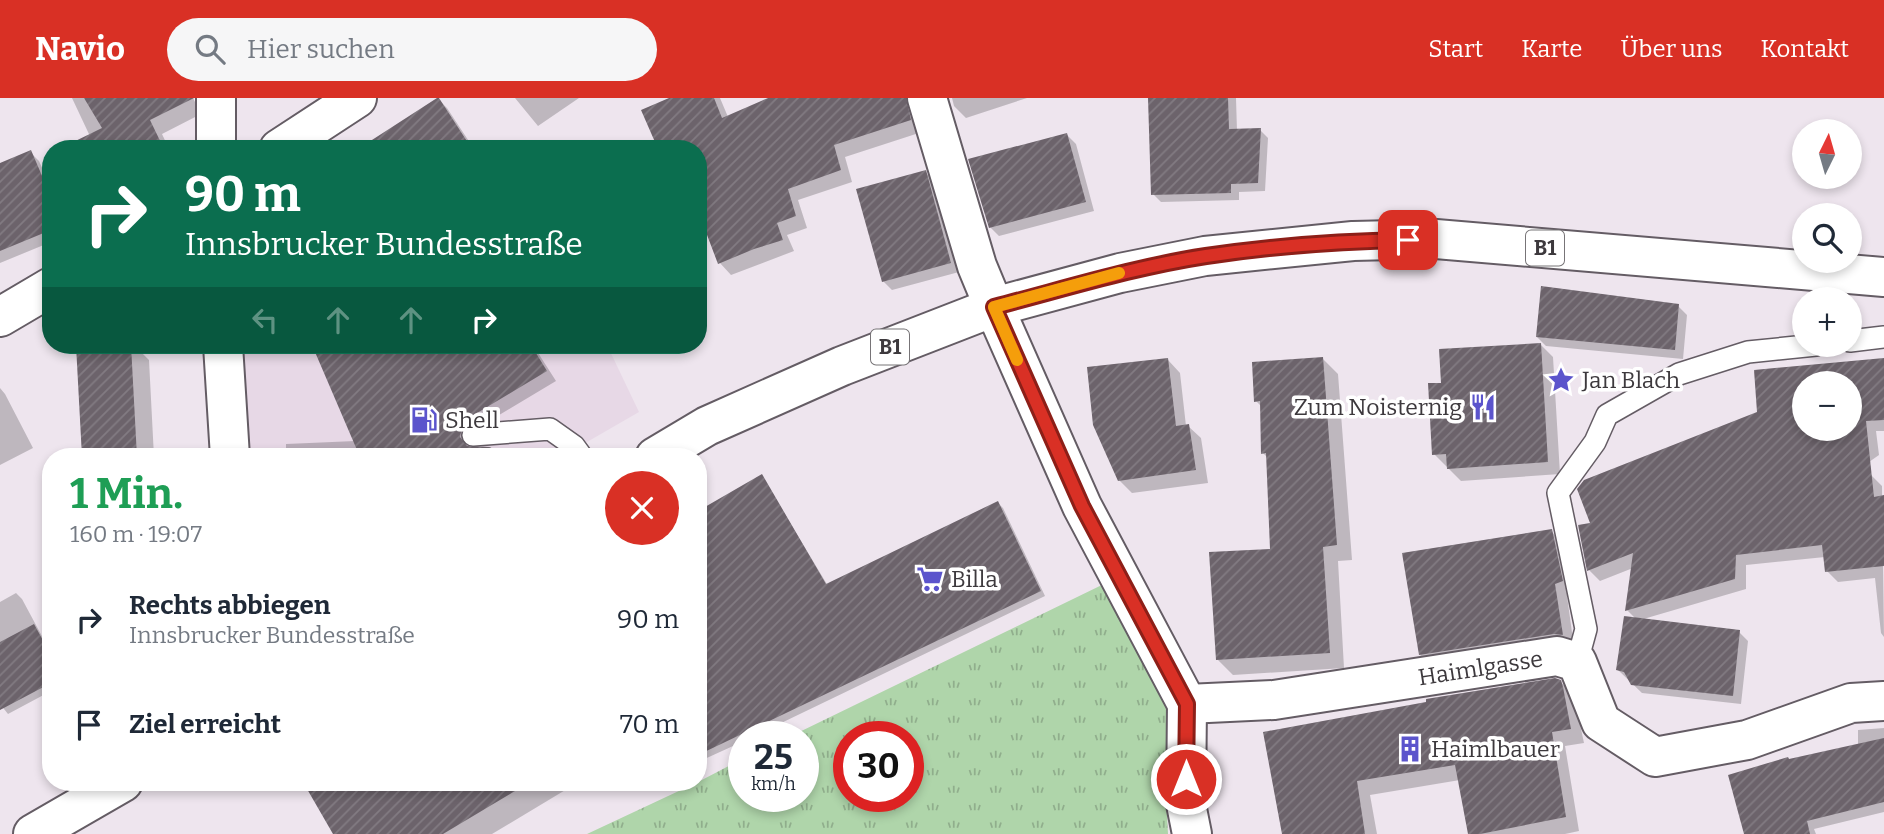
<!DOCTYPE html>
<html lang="de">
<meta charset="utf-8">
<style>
:root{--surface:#fff;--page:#f6f6f7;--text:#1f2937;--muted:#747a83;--accent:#d93025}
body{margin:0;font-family:Bitter,serif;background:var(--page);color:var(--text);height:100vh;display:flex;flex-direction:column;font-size:26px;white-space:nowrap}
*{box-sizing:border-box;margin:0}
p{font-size:23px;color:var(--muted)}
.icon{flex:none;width:38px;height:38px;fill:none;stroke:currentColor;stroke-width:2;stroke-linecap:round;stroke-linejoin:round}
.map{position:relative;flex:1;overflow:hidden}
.drawer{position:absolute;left:42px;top:350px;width:665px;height:343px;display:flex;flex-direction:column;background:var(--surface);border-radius:28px;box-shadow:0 4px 10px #0003}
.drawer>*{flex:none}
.guide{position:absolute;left:42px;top:42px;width:665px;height:214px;border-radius:28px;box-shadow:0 4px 10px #0003;background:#0b6e4f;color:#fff;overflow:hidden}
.needle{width:46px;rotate:5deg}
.fabs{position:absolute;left:1792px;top:21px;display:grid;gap:14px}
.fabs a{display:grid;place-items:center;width:70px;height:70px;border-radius:50%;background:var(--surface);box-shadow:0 4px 10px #0003;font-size:35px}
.speed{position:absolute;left:728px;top:623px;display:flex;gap:14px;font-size:35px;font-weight:700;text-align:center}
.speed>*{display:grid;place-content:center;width:91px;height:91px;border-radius:50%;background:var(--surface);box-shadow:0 4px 10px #0003;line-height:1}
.speed small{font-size:18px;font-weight:400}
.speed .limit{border:10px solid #d22;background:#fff;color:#111}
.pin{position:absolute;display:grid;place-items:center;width:60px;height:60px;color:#fff;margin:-30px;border-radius:14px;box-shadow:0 4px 10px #0006}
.me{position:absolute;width:77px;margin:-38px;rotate:0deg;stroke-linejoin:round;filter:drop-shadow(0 0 5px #0008)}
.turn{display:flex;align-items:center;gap:24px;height:147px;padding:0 28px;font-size:32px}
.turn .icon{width:91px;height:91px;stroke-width:2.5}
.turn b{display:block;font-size:49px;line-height:60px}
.lanes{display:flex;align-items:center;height:66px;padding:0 28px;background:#0003;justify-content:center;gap:35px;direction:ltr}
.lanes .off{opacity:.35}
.round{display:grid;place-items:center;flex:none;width:74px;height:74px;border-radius:37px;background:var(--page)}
.summary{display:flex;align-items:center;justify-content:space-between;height:119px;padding:0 28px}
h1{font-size:42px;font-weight:700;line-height:52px;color:#1e9e55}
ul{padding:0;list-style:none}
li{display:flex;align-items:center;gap:21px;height:105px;padding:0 28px}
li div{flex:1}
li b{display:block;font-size:26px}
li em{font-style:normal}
header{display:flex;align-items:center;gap:42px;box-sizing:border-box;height:98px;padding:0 35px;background:var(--accent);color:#fff}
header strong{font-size:33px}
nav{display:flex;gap:38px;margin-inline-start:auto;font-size:24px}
.search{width:490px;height:63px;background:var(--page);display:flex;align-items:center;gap:18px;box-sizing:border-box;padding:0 24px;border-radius:38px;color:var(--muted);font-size:26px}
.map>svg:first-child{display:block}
.built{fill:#e7d8e6}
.grass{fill:url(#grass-tufts);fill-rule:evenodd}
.shadow{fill:#0003;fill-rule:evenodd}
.building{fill:url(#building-hatch);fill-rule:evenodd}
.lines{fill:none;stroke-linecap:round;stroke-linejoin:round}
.lane-casing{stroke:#645c64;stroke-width:24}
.street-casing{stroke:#645c64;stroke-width:42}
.primary-casing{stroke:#645c64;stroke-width:42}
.lane{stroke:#fff;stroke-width:21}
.street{stroke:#fff;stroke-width:38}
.primary{stroke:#fff;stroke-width:38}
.route-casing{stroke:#8d1f18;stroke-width:18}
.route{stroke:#d93025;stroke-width:12}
.slow{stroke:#f59e0b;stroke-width:12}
.labels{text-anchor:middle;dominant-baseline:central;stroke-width:7;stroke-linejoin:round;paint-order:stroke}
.shield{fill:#fff;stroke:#777477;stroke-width:2}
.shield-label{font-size:21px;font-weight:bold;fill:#3d393d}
.poi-label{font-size:23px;fill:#3d393d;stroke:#fff;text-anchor:start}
.street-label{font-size:23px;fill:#3d393d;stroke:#fff}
</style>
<header>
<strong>Navio</strong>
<div class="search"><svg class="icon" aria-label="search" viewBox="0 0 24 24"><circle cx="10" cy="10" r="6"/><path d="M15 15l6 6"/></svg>Hier suchen</div>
<nav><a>Start</a><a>Karte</a><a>Über uns</a><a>Kontakt</a></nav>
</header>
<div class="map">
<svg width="1884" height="736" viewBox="0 0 1884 736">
<defs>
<pattern id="grass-tufts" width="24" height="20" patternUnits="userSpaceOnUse" patternTransform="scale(1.75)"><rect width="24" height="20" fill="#afd5aa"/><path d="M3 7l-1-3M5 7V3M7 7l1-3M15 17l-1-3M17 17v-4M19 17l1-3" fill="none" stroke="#90ae8c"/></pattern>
<pattern id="building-hatch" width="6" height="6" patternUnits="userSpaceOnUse" patternTransform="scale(1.75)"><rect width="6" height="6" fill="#6c636b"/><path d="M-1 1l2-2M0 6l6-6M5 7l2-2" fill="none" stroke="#827b82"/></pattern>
</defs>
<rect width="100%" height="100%" fill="#eee5ee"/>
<path class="built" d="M253,247H607L639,314L561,359H230L223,258Z"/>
<path class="grass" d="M1108,484L1164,600L1176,654L1166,698L1168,736H587L698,684L744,660V698H803V639H789ZM849,639H908V698H849Z"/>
<path class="shadow" d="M72,0H193L201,16L162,36L169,51H96Z
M515,0H579L538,28Z
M673,0H720L728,19L773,0H921L922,34L845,59L852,84L798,102L807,130L787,137L794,153L731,177L720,165L704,124L698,125V51Z
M952,0H1027L966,20L954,8Z
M1150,0H1236L1237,33L1260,32L1268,40L1265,93L1239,94V102L1161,104L1153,96Z
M438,1L447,10L474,51H365Z
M1067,37L1076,46L1094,113L999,138L990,129Z
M30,54L39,63L51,90V144L0,165V67Z
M925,74L934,83L959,174L892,192L883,183Z
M1678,208L1687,217L1683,261L1546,248L1537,239Z
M1540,246L1553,259L1560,376L1461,383L1434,356L1443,286Z
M78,247H134L149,262L154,359H84Z
M340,247H533L556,283L466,337L471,342L469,350L499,359H286V346L355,343L318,256Z
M1323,261L1338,276L1352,462L1338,463L1344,570L1233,577L1218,562L1272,452L1268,360L1263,355L1262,309L1256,303Z
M1884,261V333H1876L1879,357L1846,380L1871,377L1882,388L1884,539L1881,535L1875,480L1838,484L1827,473L1825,459L1746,467V491L1640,522L1739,534L1748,543L1741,606L1642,595L1618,572L1636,521L1627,512L1633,470L1600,483L1589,472L1592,426L1759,316L1756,273ZM1804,285H1850V331H1804Z
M1168,262L1180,275L1186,328H1188L1201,340L1208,385L1132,395L1119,382Z
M0,290L5,296L33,350L0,367Z
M762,378L828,488L998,405L1003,410L1045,498L752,639H744V643L698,664V415Z
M1551,433L1564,446L1574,495L1567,498L1574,549L1433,569L1420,557Z
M16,495L22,501L51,555V593L8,616L0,606V504Z
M1560,583L1574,598L1584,645L1565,648L1579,733L1565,736H1470L1460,682L1370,697L1377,736H1284L1265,635Z
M1884,630V714L1814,731L1816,736H1746L1790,663L1858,647V632Z
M308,684H563L567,691L492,736H335Z"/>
<path class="building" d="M84,0H194L150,22L164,51H59L102,30Z
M437,0H439L472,51H358Z
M669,0H714L722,20L768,0H906L911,22L834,47L841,72L788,91L796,118L777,125L783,142L754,151L718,166L698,113V51H658L641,12Z
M1148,0H1228L1229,31L1261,30L1258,85L1231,86V95L1151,97Z
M1067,35L1086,104L989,130L968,61Z
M31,52L51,99V132L0,153V65Z
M926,72L951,165L882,184L856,91Z
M1541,188L1679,206L1675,252L1536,239Z
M1541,245L1548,364L1447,371L1446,356L1432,357L1428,285H1441L1439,251Z
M76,247H131L137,359H82Z
M312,247H531L547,273L457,327L462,330L460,339L467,348L490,349L505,359H360Z
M1323,259L1337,447L1323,449L1330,555L1216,562L1209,454L1270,451L1266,355L1261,356L1260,303L1254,304L1252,264Z
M1168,260L1176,328L1189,326L1196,372L1118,383L1093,327L1087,269Z
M1884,260V322L1866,323L1874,399L1884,397V468L1825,474L1822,447L1736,457L1735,481L1625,513L1633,455L1587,473L1578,427L1590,425L1577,391L1584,382L1757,314L1754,272ZM1804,285H1850V331H1804Z
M762,376L826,486L998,403L1041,493L698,657V413Z
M1552,431L1563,483L1555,486L1563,537L1554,536L1419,557L1402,455Z
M1624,518L1740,532L1733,598L1631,587L1624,574L1616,572Z
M34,526L51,557V585L0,612V544Z
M1555,580L1561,582L1563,589L1571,631L1552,634L1566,719L1480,736H1468L1455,667L1357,683L1365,736H1282L1263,634L1426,604V601Z
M1884,640V704L1807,723L1810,736H1744L1728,677L1788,659L1789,661Z
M303,684H530L443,736H333Z"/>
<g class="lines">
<g class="lane-casing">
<path id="lane" d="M1850,243L1884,239
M473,337L550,331L574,348L582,359
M1577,564L1586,531L1558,395L1595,344L1607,317L1679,276L1748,254L1816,247"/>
</g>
<g class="street-casing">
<g id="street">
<path d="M216,0V51"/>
<path d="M927,0L977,168L994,209L1082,408L1187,606L1186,706L1192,736"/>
<path d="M279,51L357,0"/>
<path d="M0,219L51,189"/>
<path d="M223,247L230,359"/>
<path id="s1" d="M1187,606L1274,602L1557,558L1577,564L1601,624L1655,659L1747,642L1851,605L1884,603"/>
</g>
</g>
<g class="primary-casing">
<path id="primary" d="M655,359L707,328L842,268L994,209L1120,175L1205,158L1353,143L1436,141L1884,179
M33,736L123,684"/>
</g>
<use href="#lane" class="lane"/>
<use href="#street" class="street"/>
<use href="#primary" class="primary"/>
</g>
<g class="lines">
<g class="route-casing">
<path id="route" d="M1186,681L1187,606L1082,408L994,209C1064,191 1134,169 1206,158C1273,148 1341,143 1408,142"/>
</g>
<use href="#route" class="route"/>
<path class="slow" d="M1017,262L994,209L1119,175"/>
</g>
<defs>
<g id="sight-bare" transform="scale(2.1)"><path d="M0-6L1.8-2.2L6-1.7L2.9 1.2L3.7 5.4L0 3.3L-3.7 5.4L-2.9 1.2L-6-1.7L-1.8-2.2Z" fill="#5b54cc" stroke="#fff" stroke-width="2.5" paint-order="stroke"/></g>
<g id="restaurant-bare" transform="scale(2.1)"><path d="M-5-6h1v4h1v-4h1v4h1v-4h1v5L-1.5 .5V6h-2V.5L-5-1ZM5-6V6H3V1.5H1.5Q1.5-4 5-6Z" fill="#5b54cc" stroke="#fff" stroke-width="2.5" paint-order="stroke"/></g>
<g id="fuel-bare" transform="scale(2.1)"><path d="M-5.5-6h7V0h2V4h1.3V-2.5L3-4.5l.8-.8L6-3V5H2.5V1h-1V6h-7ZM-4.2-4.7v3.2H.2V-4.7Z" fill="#5b54cc" stroke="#fff" stroke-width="2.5" paint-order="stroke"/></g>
<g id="supermarket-bare" transform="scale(2.1)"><path d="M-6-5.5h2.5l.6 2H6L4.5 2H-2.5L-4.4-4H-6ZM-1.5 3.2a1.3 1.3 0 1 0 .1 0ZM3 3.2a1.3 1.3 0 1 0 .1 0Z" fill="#5b54cc" stroke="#fff" stroke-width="2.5" paint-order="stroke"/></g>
<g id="building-bare" transform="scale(2.1)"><path d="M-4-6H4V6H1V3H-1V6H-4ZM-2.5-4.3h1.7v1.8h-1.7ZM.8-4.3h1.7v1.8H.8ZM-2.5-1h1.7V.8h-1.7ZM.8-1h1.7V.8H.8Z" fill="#5b54cc" stroke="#fff" stroke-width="2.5" paint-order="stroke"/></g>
</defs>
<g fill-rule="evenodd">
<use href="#sight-bare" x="1561" y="282"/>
<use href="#restaurant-bare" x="1483" y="309"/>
<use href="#fuel-bare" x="424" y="322"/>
<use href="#supermarket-bare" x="930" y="481"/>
<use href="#building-bare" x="1410" y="651"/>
</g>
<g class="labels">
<g class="shield">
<rect x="1526" y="132.5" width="38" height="35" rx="5"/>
<rect x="871" y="231.5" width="38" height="35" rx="5"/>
</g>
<g class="shield-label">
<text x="1545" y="150">B1</text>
<text x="890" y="249">B1</text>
</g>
<g class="poi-label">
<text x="1582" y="282">Jan Blach</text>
<text x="1462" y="309" text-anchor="end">Zum Noisternig</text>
<text x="445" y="322">Shell</text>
<text x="951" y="481">Billa</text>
<text x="1431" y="651">Haimlbauer</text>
</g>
<g class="street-label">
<text stroke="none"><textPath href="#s1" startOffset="296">Haimlgasse</textPath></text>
</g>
</g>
</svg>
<div class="fabs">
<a><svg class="needle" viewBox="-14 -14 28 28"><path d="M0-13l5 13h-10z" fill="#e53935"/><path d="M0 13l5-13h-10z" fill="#747a83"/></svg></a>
<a><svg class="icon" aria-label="search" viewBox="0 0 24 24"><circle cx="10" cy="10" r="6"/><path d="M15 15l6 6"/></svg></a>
<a>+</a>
<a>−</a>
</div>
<div class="speed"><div>25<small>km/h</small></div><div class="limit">30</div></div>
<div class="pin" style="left:1408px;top:142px;background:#d93025"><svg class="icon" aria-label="arrive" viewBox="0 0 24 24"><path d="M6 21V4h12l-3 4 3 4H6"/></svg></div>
<svg class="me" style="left:1186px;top:681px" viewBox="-20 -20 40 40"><circle r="17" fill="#d93025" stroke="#fff" stroke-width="3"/><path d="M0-11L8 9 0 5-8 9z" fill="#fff"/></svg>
<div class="guide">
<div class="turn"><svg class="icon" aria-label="right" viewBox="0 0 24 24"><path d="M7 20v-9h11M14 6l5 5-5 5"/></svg><div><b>90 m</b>Innsbrucker Bundesstraße</div></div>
<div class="lanes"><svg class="icon off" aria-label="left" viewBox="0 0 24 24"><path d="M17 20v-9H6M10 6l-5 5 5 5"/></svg><svg class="icon off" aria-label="ahead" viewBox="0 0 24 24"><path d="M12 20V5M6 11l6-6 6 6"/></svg><svg class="icon off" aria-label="ahead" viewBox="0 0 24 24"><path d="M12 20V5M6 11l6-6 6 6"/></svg><svg class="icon" aria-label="right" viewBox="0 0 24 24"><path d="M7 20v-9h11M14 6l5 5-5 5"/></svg></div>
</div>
<section class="drawer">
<div class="summary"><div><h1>1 Min.</h1><p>160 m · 19:07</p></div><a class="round" style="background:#d93025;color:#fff"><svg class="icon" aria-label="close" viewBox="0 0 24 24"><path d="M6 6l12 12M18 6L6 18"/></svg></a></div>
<ul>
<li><svg class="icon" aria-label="right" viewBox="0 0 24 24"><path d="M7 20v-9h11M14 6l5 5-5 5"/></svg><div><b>Rechts abbiegen</b><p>Innsbrucker Bundesstraße</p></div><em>90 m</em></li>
<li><svg class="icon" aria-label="arrive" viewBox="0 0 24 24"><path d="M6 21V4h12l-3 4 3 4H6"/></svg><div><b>Ziel erreicht</b></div><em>70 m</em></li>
</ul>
</section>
</div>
